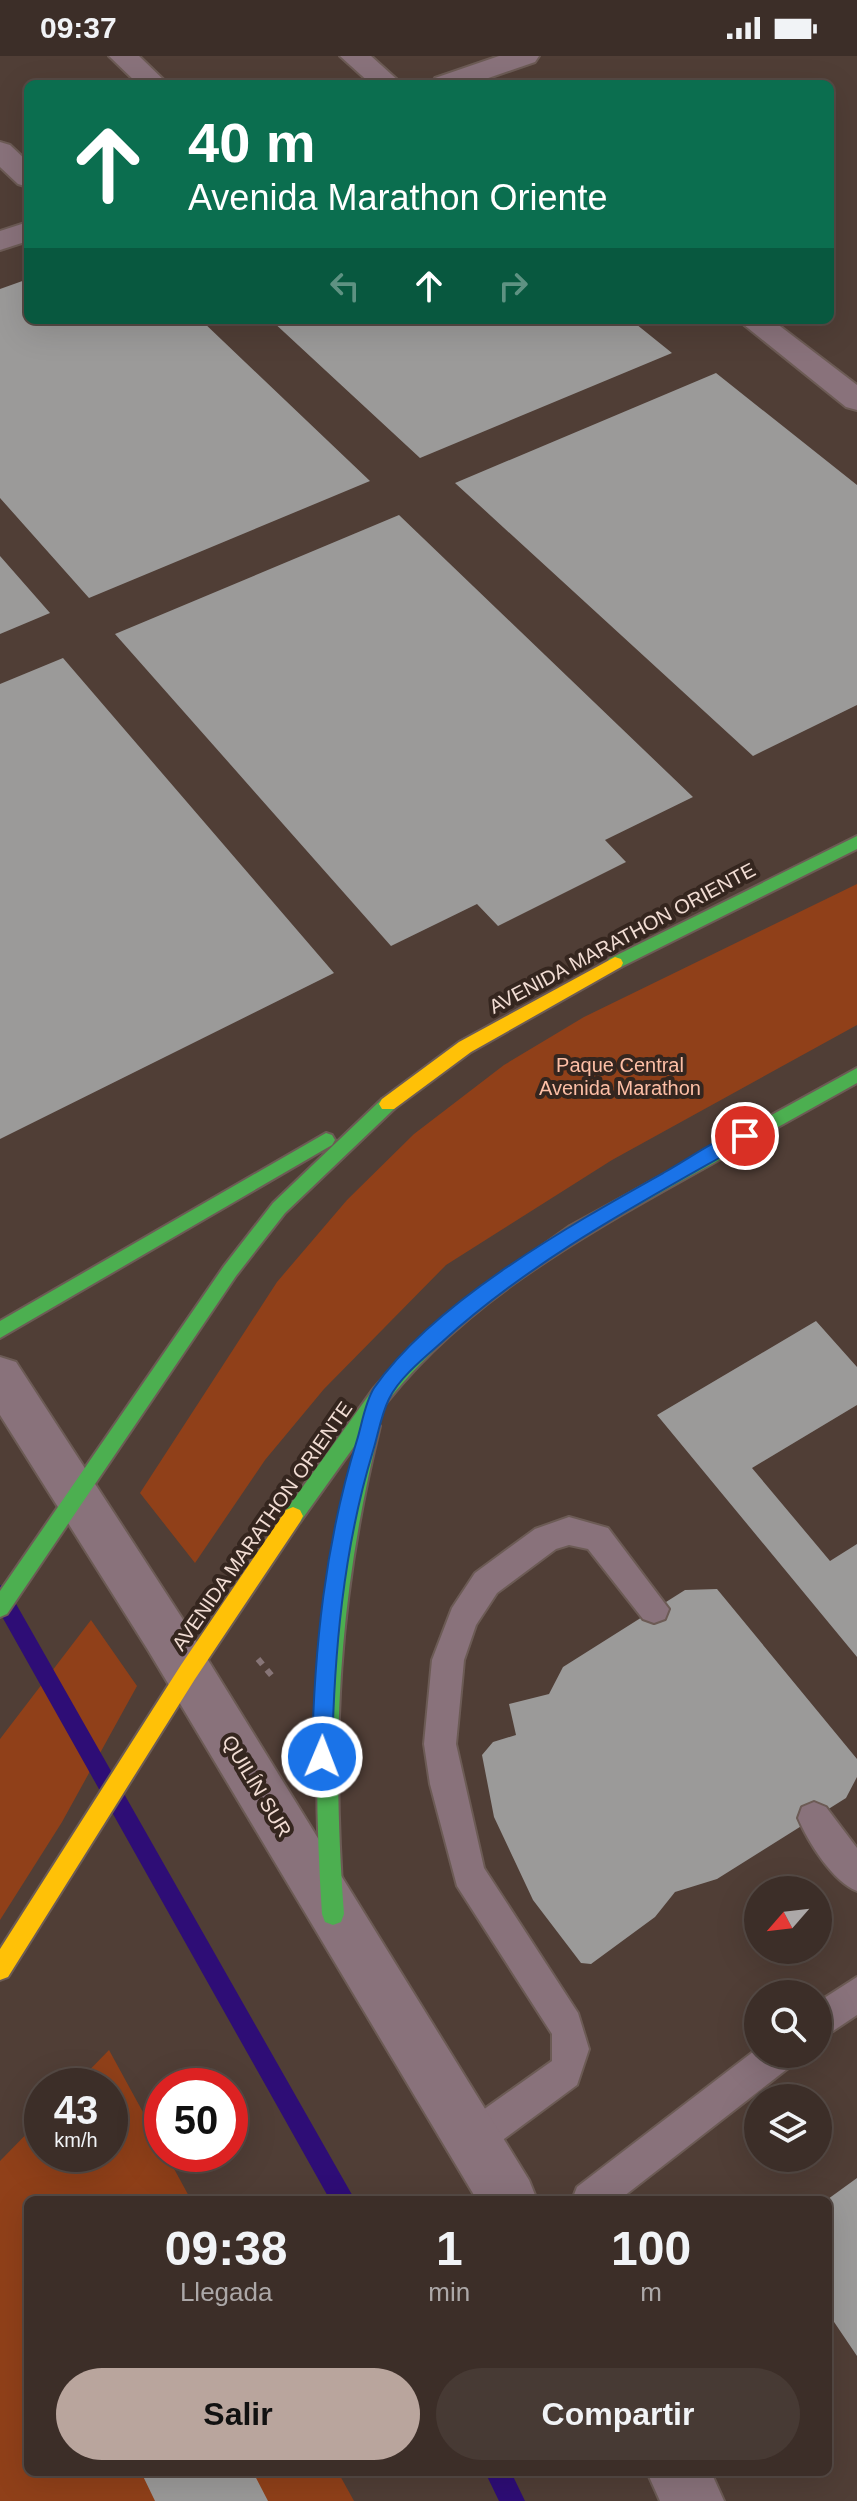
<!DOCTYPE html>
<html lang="es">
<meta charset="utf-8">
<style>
:root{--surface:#3c2e28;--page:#473a34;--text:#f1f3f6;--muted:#aca8a8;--line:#554a45;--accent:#b9a59d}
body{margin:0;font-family:Helvetica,sans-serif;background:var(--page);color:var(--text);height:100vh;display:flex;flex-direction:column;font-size:30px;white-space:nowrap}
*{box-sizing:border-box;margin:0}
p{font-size:26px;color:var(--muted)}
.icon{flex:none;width:44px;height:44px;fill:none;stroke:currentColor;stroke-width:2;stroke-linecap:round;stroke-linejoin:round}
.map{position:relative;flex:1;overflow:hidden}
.panel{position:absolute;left:24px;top:2140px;width:808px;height:280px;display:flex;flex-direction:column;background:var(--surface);border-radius:12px;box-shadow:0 8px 32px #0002,0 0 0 2px var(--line)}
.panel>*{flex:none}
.top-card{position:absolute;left:24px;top:24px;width:810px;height:244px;border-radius:12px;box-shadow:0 8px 32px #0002,0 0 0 2px var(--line);background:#0b6e4f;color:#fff;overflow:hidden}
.needle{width:52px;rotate:242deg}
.fabs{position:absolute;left:744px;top:1820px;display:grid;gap:16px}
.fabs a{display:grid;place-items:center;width:88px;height:88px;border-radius:50%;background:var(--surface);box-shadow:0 8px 32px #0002,0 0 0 2px var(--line);font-size:40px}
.speed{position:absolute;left:24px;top:2012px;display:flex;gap:16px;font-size:40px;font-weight:700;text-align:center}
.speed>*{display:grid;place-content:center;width:104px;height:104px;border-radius:50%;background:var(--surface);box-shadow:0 8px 32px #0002,0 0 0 2px var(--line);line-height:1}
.speed small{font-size:20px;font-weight:400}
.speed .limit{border:12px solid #d22;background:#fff;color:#111}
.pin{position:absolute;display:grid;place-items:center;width:68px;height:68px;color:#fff;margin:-34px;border:4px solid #fff;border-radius:50%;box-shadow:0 2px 8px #0007}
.me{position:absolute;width:88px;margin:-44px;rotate:1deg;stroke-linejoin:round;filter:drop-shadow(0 0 6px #0008)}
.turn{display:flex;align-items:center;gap:28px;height:168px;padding:0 32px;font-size:36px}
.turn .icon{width:104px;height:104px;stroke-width:2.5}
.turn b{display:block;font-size:56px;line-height:68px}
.lanes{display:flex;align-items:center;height:76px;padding:0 32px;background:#0003;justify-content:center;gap:40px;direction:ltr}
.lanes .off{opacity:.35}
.eta{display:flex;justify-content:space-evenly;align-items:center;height:136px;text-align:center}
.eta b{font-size:48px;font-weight:800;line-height:56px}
.button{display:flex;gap:16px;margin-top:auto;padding:16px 32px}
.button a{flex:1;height:92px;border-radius:48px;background:var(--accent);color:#111;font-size:32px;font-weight:800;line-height:92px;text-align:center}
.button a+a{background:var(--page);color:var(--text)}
.status{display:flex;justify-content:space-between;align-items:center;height:56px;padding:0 40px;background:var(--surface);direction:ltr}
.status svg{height:22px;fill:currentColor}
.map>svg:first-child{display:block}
.green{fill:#904019}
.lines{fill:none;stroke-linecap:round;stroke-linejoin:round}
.stream{fill:#2e0d76;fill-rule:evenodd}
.building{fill:#9b9a99}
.lane-casing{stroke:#6c5b55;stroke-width:4}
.street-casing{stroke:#6c5b55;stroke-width:4}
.fast-casing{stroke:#6c5b55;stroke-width:4}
.slow-casing{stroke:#6c5b55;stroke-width:4}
.path{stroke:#877577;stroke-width:6;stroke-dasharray:7 7;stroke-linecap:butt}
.lane{fill:#89727b;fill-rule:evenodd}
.street{fill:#89727b;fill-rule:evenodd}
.fast{fill:#4caf50;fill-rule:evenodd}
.slow{fill:#ffc107;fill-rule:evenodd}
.route{fill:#1a73e8;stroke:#114b97;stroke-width:2}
.labels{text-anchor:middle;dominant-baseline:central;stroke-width:8;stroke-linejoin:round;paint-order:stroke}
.street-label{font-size:20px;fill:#f2ddd4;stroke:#35261f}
.park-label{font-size:20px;fill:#fdbfa6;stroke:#35261f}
</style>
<div class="status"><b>09:37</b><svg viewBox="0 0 49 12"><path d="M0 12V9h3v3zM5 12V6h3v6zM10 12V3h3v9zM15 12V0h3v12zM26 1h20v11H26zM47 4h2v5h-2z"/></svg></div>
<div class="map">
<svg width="857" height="2445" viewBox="0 0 857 2445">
<rect width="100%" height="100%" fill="#503e36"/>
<path class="green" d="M857,828V969L612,1104L446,1209L324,1333L265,1404L195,1507L140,1437L277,1226L347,1144L414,1078L504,1009L584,961Z
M91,1564L137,1630L62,1766L0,1864V1683Z
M109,1994L162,2091V2098H166L191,2144H28V2416H338L354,2445H0V2105L42,2062V2098H110V2030H74Z"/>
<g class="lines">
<path class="stream" d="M0,1529L7,1532L355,2144H330L0,1557Z
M485,2416H511L525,2445H499Z"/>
</g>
<path class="building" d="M28,223V264H201L370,425L89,542L0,442V233Z
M271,264H631L672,297L420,402Z
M716,317L857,429V649L753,700L455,427Z
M399,459L693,741L605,784L626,806L498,870L477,848L391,890L115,578Z
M0,500L50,557L0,578Z
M63,602L334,917L0,1083V628Z
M816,1265L857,1311V1349L752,1412L830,1505L857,1488V1601L657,1359Z
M717,1533L857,1703V1721L846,1742L717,1823L675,1836L655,1861L591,1908L581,1907L533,1844L494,1761L482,1699L493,1686L516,1679L509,1648L549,1638L563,1611L685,1534Z
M857,2122V2300L828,2257V2143Z
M141,2416H253L268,2445H155Z"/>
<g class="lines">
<g class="lane-casing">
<path id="lane" d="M569,1461L608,1472L669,1553L665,1563L654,1567L643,1563L588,1493L569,1489L556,1493L497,1537L476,1569L464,1604L456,1688L484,1812L578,1957L589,1993L577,2029L485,2097L472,2102L459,2097L454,2084L459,2071L552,2005V1978L457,1830L430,1728L424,1688L432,1604L452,1552L475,1517L535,1473Z
M814,1746L826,1751L857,1792V1835C833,1826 808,1786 798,1762L802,1751Z
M857,1921V1959L818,1985V1946Z
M758,1992V1998H796L791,2010L619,2144H572L577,2131Z"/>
</g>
<g class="street-casing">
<path id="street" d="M109,0H139L168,28H138Z
M340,0H371L402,28H371Z
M499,0H539L535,6L471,28H431L435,22Z
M0,86L10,89L28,106V131L18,128L0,111Z
M28,166V185L0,194V175Z
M738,264H772L857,329V354L846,351Z
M0,1301L16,1306L182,1562L529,2124L537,2144H477L148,1594L0,1359Z
M647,2416H711L724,2445H660Z"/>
</g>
<g class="fast-casing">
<path id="fast" d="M857,780V793L621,911H609L607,907L609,903Z
M857,1012V1027C798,1060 739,1093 681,1125C568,1188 451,1256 374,1363L380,1370C338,1541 331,1683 344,1858L341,1866L333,1869L325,1866L322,1858C311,1695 317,1544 358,1385L300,1466L293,1469L286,1466L283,1460L286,1454L374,1332L412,1289L456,1251L570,1170Z
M388,1041L394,1043L397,1048L394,1053L285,1157L236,1220L7,1558L0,1561V1535L224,1210L273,1147L382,1043Z
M326,1077L332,1079L335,1084L332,1089L0,1282V1265Z"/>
</g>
<g class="slow-casing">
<path id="slow" d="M615,901L621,903L623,907L621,911L471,996L394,1053H382L379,1048L382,1043L459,986Z
M293,1451L300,1454L303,1460L300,1466L195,1623L8,1921L0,1924V1893L181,1609L286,1454Z"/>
</g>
<path class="path" d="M258,1603L272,1620"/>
<use href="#lane" class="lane"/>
<use href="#street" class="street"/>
<use href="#fast" class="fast"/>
<use href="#slow" class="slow"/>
</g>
<path class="route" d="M745,1073L751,1075V1084C644,1145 534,1202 442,1286C425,1301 399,1322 389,1343C381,1359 378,1379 373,1395C343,1494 334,1598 332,1701L329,1708L322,1711L315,1708L312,1701C314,1593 325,1487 357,1384C362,1368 365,1346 374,1332C434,1245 574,1167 665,1116C690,1102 717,1082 745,1073Z"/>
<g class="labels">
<g class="street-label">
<text transform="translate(622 882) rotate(-28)">AVENIDA MARATHON ORIENTE</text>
<text transform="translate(262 1470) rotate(-55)">AVENIDA MARATHON ORIENTE</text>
<text transform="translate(257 1730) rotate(59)">QUILÍN SUR</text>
</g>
<g class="park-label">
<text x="620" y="1009">Paque Central<tspan x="620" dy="23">Avenida Marathon</tspan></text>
</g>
</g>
</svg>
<div class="fabs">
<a><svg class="needle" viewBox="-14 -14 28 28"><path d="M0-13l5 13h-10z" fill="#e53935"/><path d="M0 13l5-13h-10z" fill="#aca8a8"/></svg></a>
<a><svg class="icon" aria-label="search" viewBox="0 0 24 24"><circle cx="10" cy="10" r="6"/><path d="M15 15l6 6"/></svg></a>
<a><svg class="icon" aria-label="layers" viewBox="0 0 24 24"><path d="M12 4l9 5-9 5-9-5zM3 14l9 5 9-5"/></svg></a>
</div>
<div class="speed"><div>43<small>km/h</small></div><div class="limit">50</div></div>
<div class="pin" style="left:745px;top:1080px;background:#d93025"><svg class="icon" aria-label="arrive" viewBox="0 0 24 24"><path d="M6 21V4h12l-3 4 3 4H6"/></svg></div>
<svg class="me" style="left:322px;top:1701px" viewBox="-20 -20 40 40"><circle r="17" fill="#1a73e8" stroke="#fff" stroke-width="3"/><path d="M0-11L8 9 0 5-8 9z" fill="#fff"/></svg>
<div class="top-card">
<div class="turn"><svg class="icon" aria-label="ahead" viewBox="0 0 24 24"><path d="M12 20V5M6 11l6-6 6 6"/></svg><div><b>40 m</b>Avenida Marathon Oriente</div></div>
<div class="lanes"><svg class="icon off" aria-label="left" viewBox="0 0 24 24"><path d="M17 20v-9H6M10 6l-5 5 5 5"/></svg><svg class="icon" aria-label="ahead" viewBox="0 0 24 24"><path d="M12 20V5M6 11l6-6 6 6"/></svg><svg class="icon off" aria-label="right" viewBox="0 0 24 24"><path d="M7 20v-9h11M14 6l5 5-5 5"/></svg></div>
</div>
<section class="panel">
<div class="eta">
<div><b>09:38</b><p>Llegada</p></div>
<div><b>1</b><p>min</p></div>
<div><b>100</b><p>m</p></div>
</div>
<div class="button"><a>Salir</a><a>Compartir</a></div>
</section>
</div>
